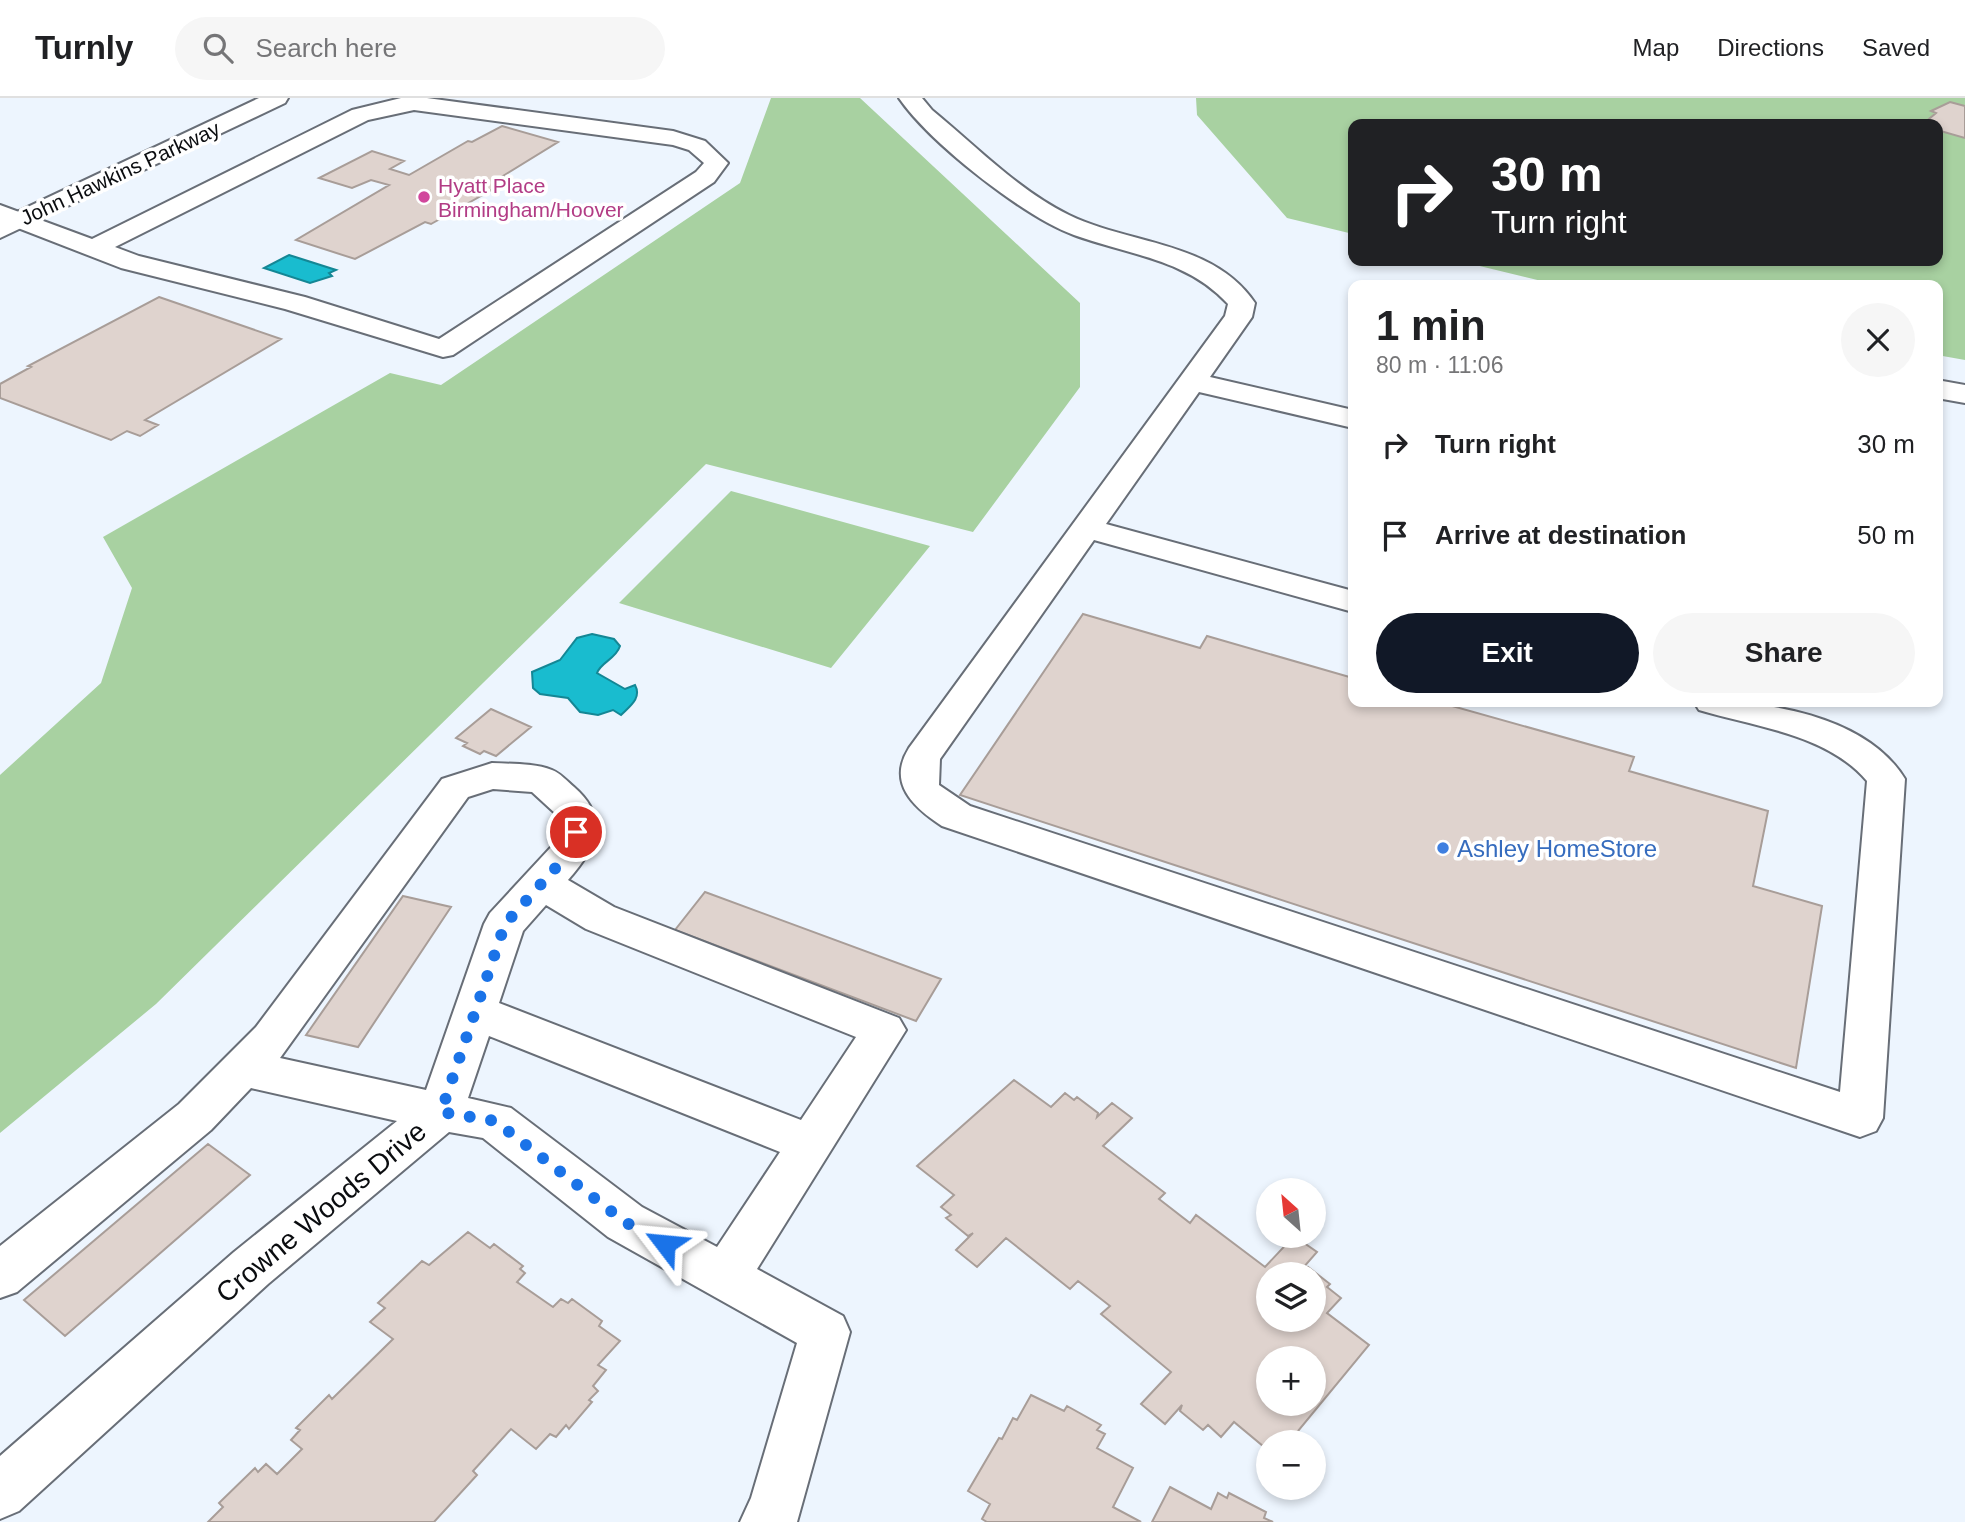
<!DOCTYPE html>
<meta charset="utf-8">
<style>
:root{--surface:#fff;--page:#f6f6f6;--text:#202124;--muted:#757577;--line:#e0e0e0;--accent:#111827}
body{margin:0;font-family:Helvetica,sans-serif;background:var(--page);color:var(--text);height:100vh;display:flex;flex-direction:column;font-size:26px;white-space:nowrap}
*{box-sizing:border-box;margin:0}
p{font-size:23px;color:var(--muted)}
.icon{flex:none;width:38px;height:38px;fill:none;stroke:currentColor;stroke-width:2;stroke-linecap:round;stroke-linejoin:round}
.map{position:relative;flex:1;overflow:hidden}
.panel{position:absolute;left:1348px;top:182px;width:595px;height:427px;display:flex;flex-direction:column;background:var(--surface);border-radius:14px;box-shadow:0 4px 10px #0003}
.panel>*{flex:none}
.banner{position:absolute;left:1348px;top:21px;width:595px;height:147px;border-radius:14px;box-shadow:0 4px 10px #0003;background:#202124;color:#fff;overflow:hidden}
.needle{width:46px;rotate:333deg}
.buttons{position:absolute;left:1256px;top:1080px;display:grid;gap:14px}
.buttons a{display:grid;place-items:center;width:70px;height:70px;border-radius:50%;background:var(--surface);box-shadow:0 4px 10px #0003;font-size:35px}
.pin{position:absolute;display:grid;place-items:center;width:60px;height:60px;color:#fff;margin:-30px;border:4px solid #fff;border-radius:50%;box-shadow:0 2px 7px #0007}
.me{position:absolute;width:77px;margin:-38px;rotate:299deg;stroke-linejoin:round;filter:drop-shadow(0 0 5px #0008)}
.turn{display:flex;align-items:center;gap:24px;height:147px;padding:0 28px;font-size:32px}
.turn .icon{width:91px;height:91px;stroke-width:2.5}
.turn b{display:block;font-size:49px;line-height:60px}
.round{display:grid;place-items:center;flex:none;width:74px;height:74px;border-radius:37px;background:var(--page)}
.headline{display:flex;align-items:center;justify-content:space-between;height:119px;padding:0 28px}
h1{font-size:42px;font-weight:800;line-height:52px}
.button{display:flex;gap:14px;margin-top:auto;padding:14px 28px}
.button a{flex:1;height:80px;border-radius:42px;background:var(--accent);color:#fff;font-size:28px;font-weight:800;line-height:80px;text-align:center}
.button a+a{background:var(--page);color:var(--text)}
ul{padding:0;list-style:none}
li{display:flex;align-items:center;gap:21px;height:91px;padding:0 28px}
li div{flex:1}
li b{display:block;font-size:26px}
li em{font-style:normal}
header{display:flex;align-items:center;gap:42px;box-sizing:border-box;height:98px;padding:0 35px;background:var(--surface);border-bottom:2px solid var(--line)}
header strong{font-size:33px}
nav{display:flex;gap:38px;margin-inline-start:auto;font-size:24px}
.search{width:490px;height:63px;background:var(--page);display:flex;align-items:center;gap:18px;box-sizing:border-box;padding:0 24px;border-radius:38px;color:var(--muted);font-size:26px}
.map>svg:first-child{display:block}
.green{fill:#a8d1a1}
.water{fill:#19bccf;stroke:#148795;stroke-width:2}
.building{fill:#dfd3ce;stroke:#a89d98;stroke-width:2;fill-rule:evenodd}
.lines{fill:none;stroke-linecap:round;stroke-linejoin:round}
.minor-casing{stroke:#686e77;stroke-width:4}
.major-casing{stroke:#686e77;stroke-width:4}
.minor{fill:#fff;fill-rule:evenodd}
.major{fill:#fff;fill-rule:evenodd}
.route{stroke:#1a73e8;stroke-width:12;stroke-dasharray:0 21.6}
.hotel-dot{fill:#d1479c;stroke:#fff;stroke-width:2.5}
.shop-dot{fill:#3f7fe0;stroke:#fff;stroke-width:2.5}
.labels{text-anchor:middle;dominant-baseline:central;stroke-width:7;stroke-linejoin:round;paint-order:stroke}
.far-street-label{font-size:21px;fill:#0a0c0f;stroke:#fff}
.far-hotel-label{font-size:21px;fill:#b23c85;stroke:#fff;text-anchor:start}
.shop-label{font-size:24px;fill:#366cbe;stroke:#fff;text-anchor:start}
.near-street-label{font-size:28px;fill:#0a0c0f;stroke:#fff}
</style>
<header>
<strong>Turnly</strong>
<div class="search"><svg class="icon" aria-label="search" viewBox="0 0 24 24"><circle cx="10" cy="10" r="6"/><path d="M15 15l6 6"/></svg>Search here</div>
<nav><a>Map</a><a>Directions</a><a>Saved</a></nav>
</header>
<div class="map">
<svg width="1965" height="1424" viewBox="0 0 1965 1424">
<rect width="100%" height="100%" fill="#edf5fe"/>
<path class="green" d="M771,0H860L1080,205V289L973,434L706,366L156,906L0,1035V677L101,585L132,490L103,439L390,275L441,287L740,85Z
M1196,0H1965V262L1937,257V187H1558L1459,163H1937V26H1353V136L1287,120L1197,17Z
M731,393L930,448L831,570L619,505Z"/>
<path class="water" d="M289,157L336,172L329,175L332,178L310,185L264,170Z
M592,536L614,541L620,548C616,561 601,564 597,575L625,591L635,587C642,600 630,608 621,617L613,612L598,617L580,614L568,600L540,596L533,590L532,574L560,562L577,540Z"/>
<path class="building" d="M1950,4L1965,8V40L1937,32V26H1923L1936,15L1931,13Z
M502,28L558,44L503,78L511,81L431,126L425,124L355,161L296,142L389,87L371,82L352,90L319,80L372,53L404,63L390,71L409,77L468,43L472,44Z
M159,199L281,241L145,322L158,327L140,338L127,333L111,342L0,300V286L31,269L28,268Z
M1083,516L1200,550L1207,538L1353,580V604H1438L1634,659L1629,673L1768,713L1753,788L1822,808L1796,970L960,697Z
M491,611L531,629L496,658L484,653L480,656L463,648L467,645L456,640Z
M705,794L941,881L916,923L675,832Z
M403,798L451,809L358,949L306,937Z
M1014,982L1051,1009L1065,995L1074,1002L1077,999L1098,1015L1097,1019L1112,1005L1132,1020L1103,1048L1165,1095L1159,1101L1190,1125L1196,1117L1265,1169L1294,1138L1317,1154L1302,1171L1305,1173L1308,1169L1330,1186L1327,1189L1341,1200L1327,1215L1369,1247L1289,1344H1269V1353L1234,1324L1221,1339L1208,1327L1203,1332L1180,1313L1182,1307L1165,1326L1141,1306L1171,1274L1101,1216L1110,1208L1078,1183L1070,1191L1006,1140L977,1169L956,1152L973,1135L968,1138L946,1120L951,1117L941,1109L954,1097L917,1068ZM1269,1176H1314V1222H1269ZM1269,1260H1314V1306H1269Z
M208,1046L250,1077L65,1238L24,1202Z
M468,1134L490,1150L494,1146L523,1168L520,1171L525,1175L517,1184L553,1209L561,1201L568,1205L572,1201L602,1223L599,1228L620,1243L598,1267L606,1272L593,1288L598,1293L589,1302L592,1304L569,1331L566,1327L556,1339L550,1336L536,1351L511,1331L473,1373L477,1377L434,1424H208L223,1409L219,1405L255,1370L258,1374L266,1366L277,1376L302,1351L291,1342L300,1332L296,1330L329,1297L332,1301L393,1241L370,1224L385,1210L378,1205L422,1163L429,1167Z
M1031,1297L1064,1313L1067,1308L1101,1327L1097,1332L1105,1336L1097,1350L1133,1370L1113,1409L1141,1424H987L982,1421L990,1406L968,1393L999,1340L1002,1341L1013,1320L1017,1322Z
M1170,1389L1211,1411L1218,1395L1227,1400L1229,1395L1266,1414L1264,1420L1273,1424H1152Z"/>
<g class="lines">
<g class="minor-casing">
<path id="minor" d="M401,0H427L673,33L705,43L728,65L714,84L453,257L443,259L285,211L121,170L0,123V107L92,141L352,12ZM414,12L673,47L689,52L704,65L696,74L439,241L305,199L139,158L115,149L368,22Z
M899,0H922L932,12C976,48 1018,92 1069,117C1131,147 1213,143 1255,205L1252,219L1210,279L1353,312V330L1199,294L1106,426L1353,493V514L1094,442L940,661L939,687L970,708L1840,994L1867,683C1827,636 1756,629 1699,612L1694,604C1763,601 1866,617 1905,681L1883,1020L1876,1033L1860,1039L942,728C913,709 887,685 909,650L1225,218L1228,206C1187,161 1129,157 1074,137C1024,119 929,44 899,0Z
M1937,282L1965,287V305L1937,300Z
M492,665C511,666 534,665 552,672C560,675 567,683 574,689C610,720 596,751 568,782L614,809L899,920L906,932L757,1171L843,1218L850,1234L797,1424H740L751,1400L797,1245L608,1139L483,1040L449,1034L268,1186L19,1413L0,1421V1358L234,1154L397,1023L251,990L211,1032L17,1194L0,1200V1148L179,1006L256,929L442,681ZM493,691L532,694L556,716V734L552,748L490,815L484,826L426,992L280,960L468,699ZM546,807L586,831L856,939L801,1022L499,905L523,833ZM489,938L780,1054L717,1149L642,1109L511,1010L468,1000Z"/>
</g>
<g class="major-casing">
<path id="major" d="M259,0H288L285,5L0,140V122Z"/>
</g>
<use href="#minor" class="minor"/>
<use href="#major" class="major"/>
</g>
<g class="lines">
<path class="route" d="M576,734L570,754L505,826L441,1014L495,1023L625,1124L665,1146"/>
</g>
<circle class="hotel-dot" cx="424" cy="99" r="7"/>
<circle class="shop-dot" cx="1443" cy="750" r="7"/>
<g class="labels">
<g class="far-street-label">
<text transform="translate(120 75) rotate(-25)">John Hawkins Parkway</text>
</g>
<g class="far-hotel-label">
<text x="438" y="87">Hyatt Place<tspan x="438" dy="24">Birmingham/Hoover</tspan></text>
</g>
<g class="shop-label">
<text x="1457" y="750">Ashley HomeStore</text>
</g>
<g class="near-street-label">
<text transform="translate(321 1114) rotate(-40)">Crowne Woods Drive</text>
</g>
</g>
</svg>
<div class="buttons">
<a><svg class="needle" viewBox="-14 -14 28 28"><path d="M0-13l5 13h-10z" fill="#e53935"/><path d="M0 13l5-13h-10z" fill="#757577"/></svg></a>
<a><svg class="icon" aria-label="layers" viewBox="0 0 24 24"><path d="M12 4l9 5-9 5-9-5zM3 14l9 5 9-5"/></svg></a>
<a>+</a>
<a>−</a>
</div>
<div class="pin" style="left:576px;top:734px;background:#d93025"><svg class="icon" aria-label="arrive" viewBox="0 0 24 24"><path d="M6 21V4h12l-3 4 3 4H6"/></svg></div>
<svg class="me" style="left:665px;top:1146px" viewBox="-20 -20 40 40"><path d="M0-17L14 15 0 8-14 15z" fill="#1a73e8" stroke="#fff" stroke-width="4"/></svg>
<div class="banner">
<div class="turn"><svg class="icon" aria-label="right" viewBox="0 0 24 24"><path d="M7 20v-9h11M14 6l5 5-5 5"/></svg><div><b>30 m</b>Turn right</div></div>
</div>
<section class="panel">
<div class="headline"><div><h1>1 min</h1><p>80 m · 11:06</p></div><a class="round"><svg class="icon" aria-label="close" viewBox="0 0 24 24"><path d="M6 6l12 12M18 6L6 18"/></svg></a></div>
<ul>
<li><svg class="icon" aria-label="right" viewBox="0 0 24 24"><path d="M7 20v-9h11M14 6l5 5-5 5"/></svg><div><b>Turn right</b></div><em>30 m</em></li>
<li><svg class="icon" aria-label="arrive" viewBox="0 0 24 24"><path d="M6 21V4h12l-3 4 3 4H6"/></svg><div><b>Arrive at destination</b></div><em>50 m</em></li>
</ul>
<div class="button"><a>Exit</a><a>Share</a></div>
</section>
</div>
